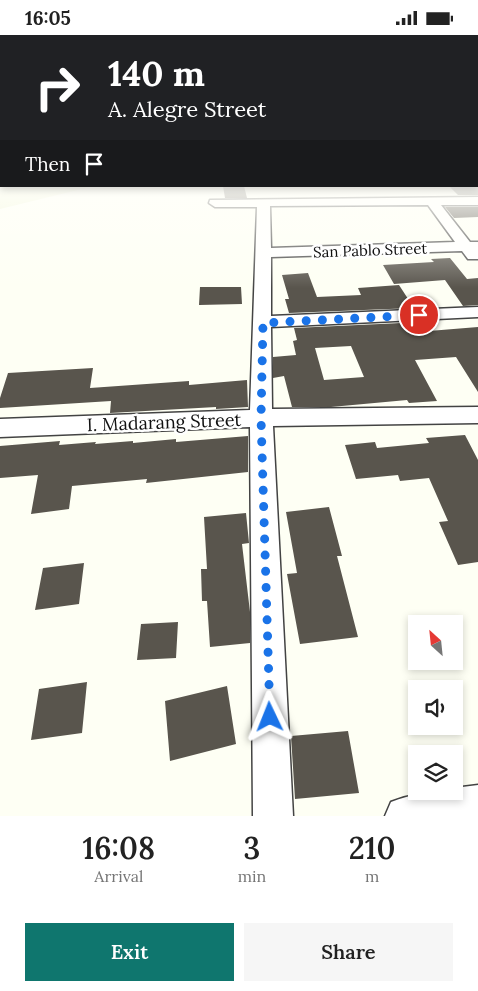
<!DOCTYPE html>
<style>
:root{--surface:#fff;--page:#f6f6f6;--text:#222;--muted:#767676;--accent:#0f766e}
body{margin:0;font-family:Lora,serif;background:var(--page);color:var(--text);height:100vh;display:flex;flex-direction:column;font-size:19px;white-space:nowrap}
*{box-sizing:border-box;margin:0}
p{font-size:16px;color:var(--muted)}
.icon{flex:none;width:28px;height:28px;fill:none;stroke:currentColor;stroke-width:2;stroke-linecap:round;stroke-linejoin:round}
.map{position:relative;height:781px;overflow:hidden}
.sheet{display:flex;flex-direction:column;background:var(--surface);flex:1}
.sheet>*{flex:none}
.top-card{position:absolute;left:0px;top:0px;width:479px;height:152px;box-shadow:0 2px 8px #0003;background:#202124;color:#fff;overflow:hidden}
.needle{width:32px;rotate:333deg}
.tools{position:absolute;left:408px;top:580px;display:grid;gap:10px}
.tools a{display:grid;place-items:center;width:55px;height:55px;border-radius:0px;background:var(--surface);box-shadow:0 2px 8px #0003;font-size:25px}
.pin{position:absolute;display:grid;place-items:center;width:42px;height:42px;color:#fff;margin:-21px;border:2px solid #fff;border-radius:50%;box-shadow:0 1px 5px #0007}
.me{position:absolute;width:55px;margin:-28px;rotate:358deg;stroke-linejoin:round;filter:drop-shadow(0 0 4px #0008)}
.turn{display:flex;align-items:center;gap:18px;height:105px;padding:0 25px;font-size:22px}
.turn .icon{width:65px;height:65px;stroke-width:2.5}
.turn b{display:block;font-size:35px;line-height:42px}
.then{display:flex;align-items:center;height:48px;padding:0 25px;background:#0003;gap:10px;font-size:19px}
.eta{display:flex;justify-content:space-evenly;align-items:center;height:85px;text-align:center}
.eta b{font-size:30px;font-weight:600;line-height:35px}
.primary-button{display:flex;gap:10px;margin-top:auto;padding:10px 25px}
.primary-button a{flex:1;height:58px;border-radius:0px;background:var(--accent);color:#fff;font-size:20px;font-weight:600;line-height:58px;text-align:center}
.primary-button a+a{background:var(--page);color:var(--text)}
.status{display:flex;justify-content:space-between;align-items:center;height:35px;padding:0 25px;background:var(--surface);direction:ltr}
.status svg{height:14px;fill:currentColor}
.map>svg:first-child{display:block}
.farmland{fill:#f0f5d4}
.building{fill:#59554d;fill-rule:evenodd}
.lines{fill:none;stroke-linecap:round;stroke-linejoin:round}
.minor-casing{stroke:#434343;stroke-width:3}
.minor{fill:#fff;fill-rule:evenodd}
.route{stroke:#1a73e8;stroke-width:9;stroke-dasharray:0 16.2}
.labels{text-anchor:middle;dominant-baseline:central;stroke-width:5;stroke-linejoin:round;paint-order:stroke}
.far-street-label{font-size:15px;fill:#101010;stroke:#fff}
.street-label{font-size:18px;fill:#101010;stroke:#fff}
</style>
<div class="status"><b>16:05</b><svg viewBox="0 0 49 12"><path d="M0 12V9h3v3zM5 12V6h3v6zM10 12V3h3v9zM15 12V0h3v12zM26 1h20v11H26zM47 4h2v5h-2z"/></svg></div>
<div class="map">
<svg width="478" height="781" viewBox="0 0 478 781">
<rect width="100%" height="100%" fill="#fefff4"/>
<path class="farmland" d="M0,144L1,151H94L0,174Z"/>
<path class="building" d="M223,151H244L247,163H225Z
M449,151H478V160H458Z
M445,172H478V182L454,183Z
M450,223L467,244L478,243V270L463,271L445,245L394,249L383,230L434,227L431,224Z
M308,238L317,262L361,260L358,253L399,250L414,273L289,278L285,264H289L282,240Z
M200,252H241L242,269L199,270Z
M423,287L429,296L478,292V357L456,322L415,325L437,366L409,368L407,365L331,372H292L284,341L273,343V322L296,320L293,306L297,305L294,293ZM351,311L364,342L324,345L315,313Z
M93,333L90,353L189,346V350L247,345L248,372L216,374V372L110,378L111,366L0,373V363L8,338Z
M465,400L478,425V527L458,530L439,487L448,486L429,443L400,446L398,440L356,444L345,410L375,407L377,413L429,408L426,403Z
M248,401V437L146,448L147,444L72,451L69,474L31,479L38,440L0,443V411L60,406L59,410L96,407L95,409L133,406V408L176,404V407Z
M329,472L342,521H337L358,602L300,609L287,539L297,538L286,477Z
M246,478L249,508L242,509L250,577V608L210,612L207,566H202L201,534H207L204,482Z
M84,528L79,569L35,575L43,533Z
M178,587L176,623L137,625L141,589Z
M87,647L82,698L31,705L39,654Z
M227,651L236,709L170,726L165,666Z
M348,696L359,758L295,764L291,701Z"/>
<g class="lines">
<g class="minor-casing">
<path id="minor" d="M478,162V170H441L470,207H478V224H468L462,216L271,222V281L478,272V282L271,292L272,374L478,372V388L273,391L293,781H253L250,392L0,402V384L250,375L257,172H215L209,168L210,165ZM428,170L455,207L271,213L270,171Z
M478,750V781H385L391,767C411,759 432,756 454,756V753Z"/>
</g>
<use href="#minor" class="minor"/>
</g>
<linearGradient id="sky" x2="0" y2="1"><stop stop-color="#95c0ee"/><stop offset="0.57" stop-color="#fffffa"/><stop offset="1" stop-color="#fffffa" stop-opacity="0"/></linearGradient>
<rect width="478" height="253" fill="url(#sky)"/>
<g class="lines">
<path class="route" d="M270,682L261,383L263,288L419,280"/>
</g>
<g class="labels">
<g class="far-street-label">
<text transform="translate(370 215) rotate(-2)">San Pablo Street</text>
</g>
<g class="street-label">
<text transform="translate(164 387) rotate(-2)">I. Madarang Street</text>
</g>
</g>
</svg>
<div class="tools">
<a><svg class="needle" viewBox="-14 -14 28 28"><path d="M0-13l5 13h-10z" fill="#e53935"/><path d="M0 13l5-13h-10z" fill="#767676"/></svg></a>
<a><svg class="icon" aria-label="sound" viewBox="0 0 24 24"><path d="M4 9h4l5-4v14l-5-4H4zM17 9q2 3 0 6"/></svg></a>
<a><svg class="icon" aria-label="layers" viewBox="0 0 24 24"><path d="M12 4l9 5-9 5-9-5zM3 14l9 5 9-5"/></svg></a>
</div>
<div class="pin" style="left:419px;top:280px;background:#d93025"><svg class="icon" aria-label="arrive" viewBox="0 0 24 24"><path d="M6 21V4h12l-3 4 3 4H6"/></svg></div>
<svg class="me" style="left:270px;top:682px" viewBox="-20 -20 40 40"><path d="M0-17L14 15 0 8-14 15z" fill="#1a73e8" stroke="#fff" stroke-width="4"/></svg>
<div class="top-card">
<div class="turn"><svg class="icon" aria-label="right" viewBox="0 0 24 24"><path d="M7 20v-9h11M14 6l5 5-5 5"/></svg><div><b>140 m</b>A. Alegre Street</div></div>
<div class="then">Then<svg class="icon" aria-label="arrive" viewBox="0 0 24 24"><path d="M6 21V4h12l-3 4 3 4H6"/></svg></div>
</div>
</div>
<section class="sheet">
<div class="eta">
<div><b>16:08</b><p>Arrival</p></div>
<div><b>3</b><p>min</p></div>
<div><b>210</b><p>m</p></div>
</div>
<div class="primary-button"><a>Exit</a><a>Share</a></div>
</section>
